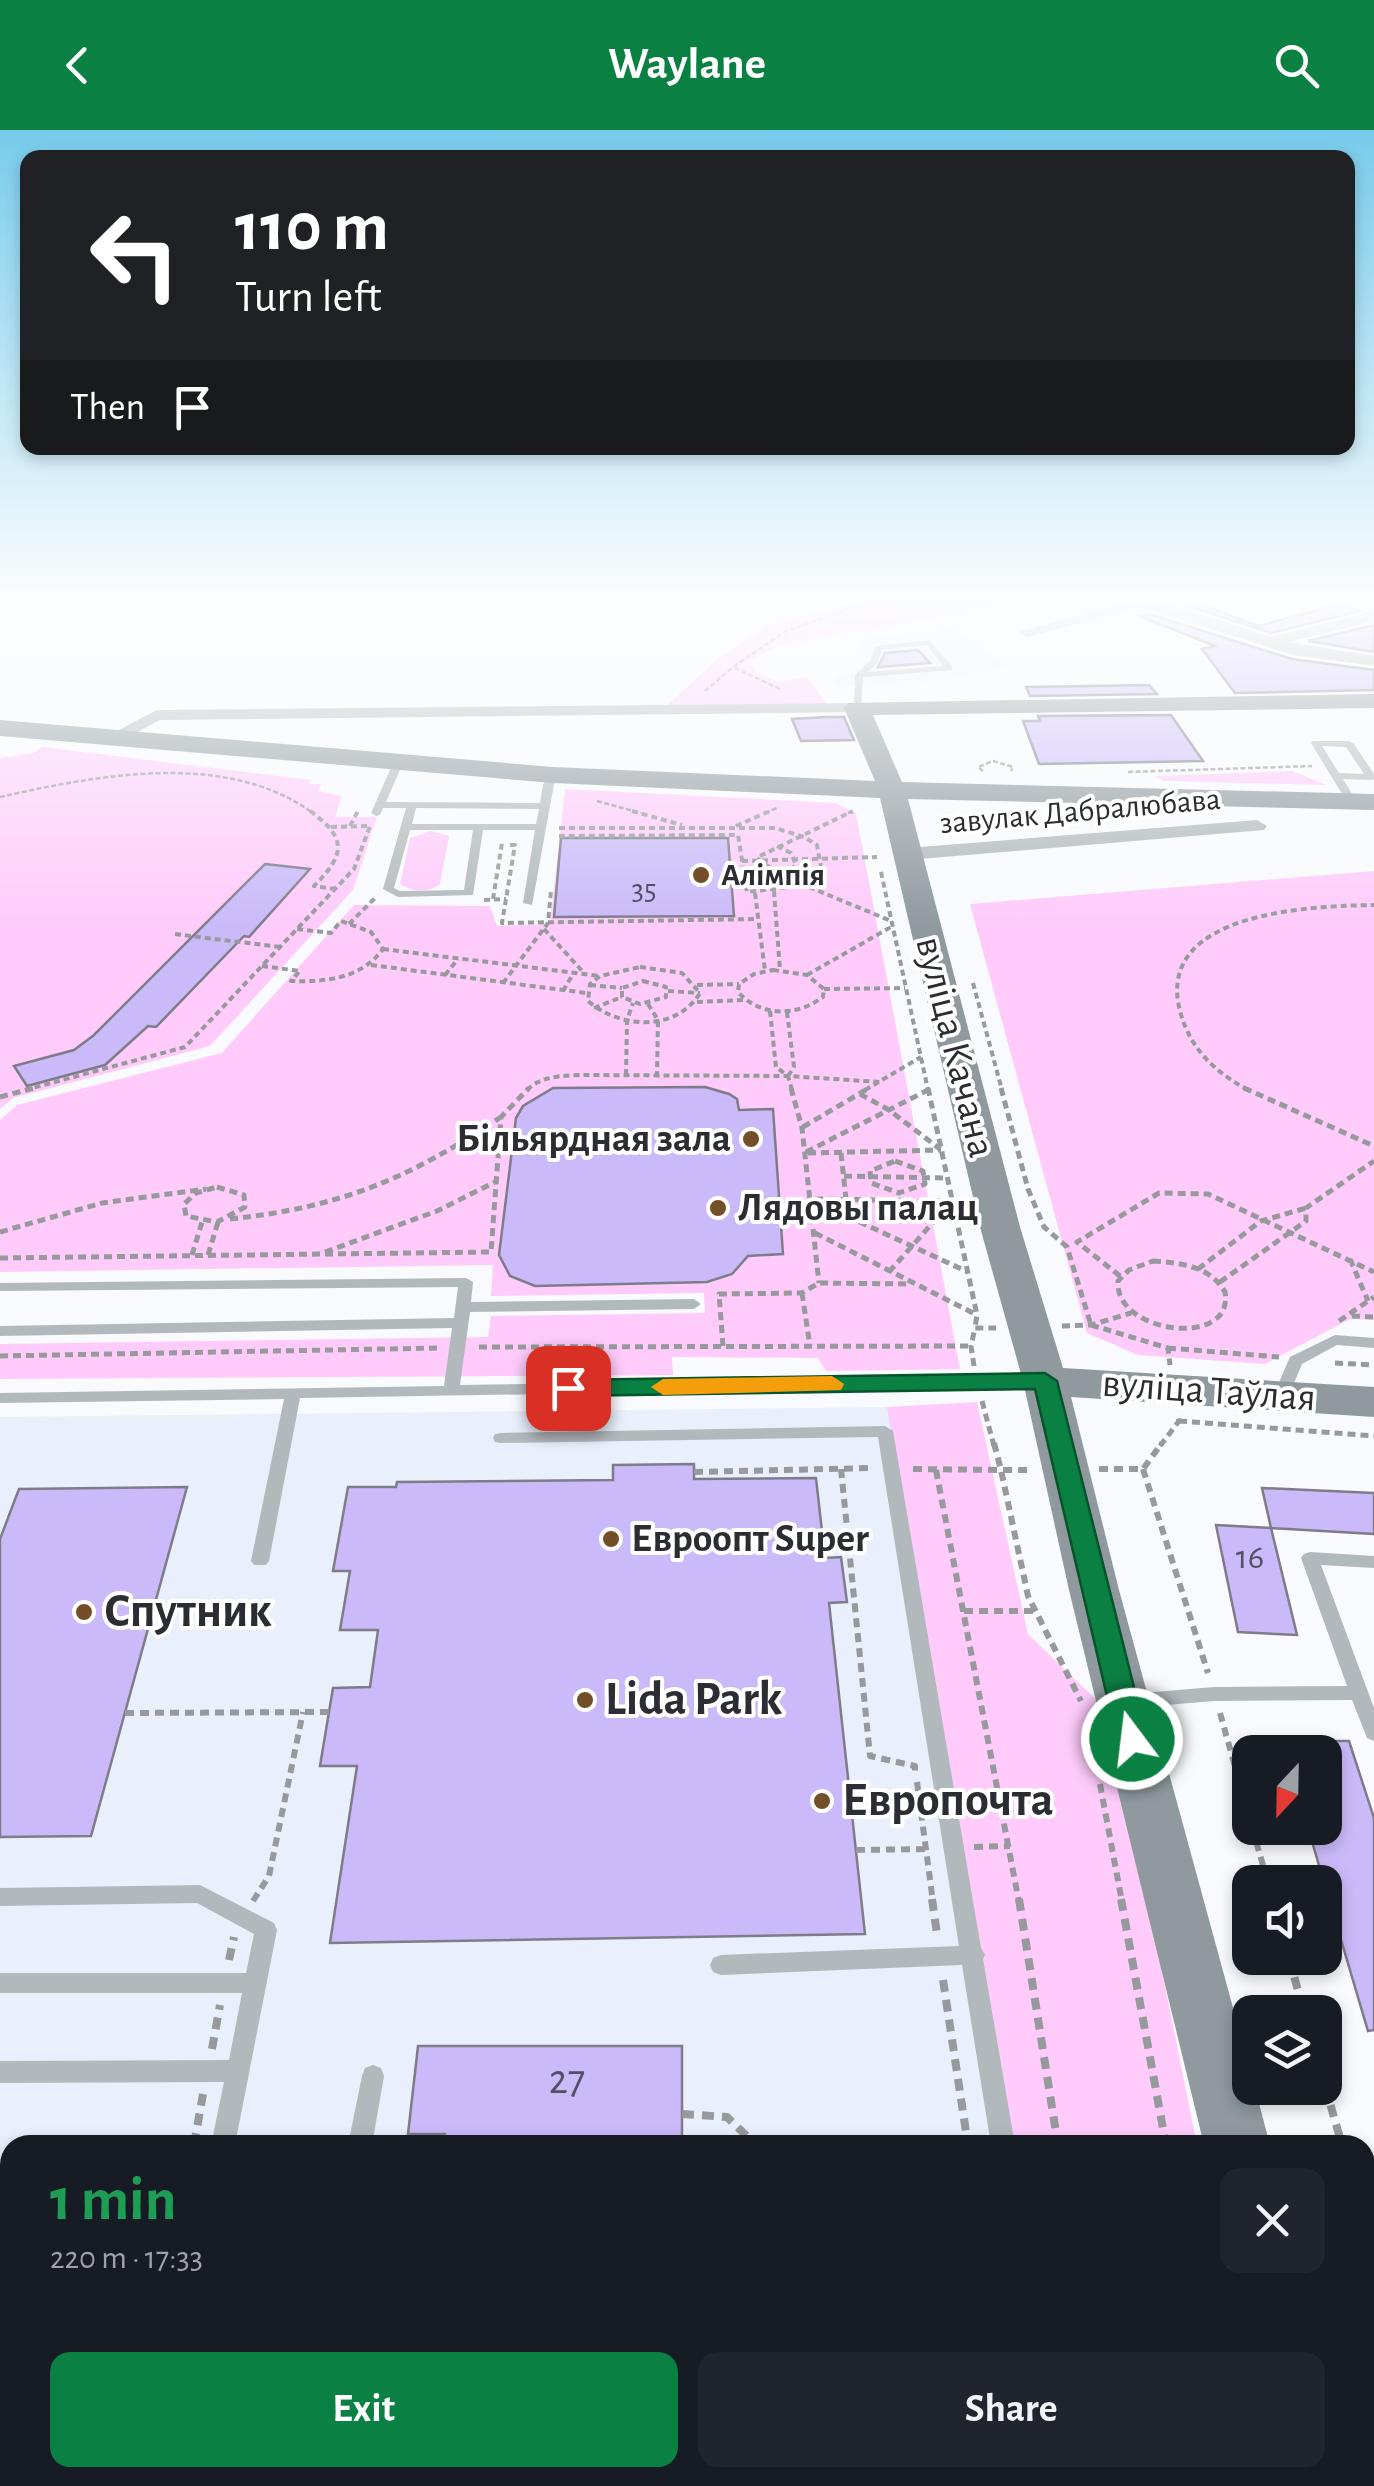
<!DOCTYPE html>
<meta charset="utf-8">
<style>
:root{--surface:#171b24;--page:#20242c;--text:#f1f3f6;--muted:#9ea1a6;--accent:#0b8043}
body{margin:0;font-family:"Alegreya Sans",sans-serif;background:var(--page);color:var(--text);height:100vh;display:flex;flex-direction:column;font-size:38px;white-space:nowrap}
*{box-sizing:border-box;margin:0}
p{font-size:32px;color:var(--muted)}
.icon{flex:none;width:55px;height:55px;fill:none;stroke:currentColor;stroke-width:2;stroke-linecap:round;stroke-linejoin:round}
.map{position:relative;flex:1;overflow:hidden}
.sheet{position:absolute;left:0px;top:2005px;width:1375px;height:352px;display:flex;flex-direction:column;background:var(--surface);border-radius:30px 30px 0 0;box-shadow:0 5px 15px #0003}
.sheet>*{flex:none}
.hud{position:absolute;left:20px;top:20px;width:1335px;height:305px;border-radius:20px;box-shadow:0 5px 15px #0003;background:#202124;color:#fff;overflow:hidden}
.needle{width:65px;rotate:202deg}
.tools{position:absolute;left:1232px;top:1605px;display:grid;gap:20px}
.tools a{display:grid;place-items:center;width:110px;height:110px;border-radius:20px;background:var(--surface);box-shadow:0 5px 15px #0003;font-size:50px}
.pin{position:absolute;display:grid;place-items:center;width:85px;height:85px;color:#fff;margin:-42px;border-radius:20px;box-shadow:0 5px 15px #0006}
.me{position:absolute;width:110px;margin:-55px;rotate:345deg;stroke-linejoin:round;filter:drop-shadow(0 0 8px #0008)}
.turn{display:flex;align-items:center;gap:35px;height:210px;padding:0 50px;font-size:45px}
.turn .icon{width:130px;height:130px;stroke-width:2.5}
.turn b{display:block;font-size:70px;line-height:85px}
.then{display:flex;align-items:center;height:95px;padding:0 50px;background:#0003;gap:20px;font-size:38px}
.round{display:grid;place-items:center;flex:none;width:105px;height:105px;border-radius:20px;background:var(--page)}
.head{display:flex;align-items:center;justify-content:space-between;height:170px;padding:0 50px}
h1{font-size:60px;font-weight:700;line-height:75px;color:#1e9e55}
.action{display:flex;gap:20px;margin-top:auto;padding:20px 50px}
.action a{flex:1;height:115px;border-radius:20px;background:var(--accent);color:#fff;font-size:40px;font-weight:700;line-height:115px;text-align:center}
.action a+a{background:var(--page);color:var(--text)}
header{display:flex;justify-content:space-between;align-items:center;height:130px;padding:0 50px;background:var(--accent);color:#fff;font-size:45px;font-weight:700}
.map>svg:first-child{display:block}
.built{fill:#e9f0fc}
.green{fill:#fecbfb;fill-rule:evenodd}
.building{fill:#cabafa;stroke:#7f7c89;stroke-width:2.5}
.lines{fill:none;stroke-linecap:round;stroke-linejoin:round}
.path-far4{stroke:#97999d;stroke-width:2.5;stroke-dasharray:5 2.5;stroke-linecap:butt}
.path-far3{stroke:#97999d;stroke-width:4;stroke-dasharray:6 4;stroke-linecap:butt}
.path-far2{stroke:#97999d;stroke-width:5;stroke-dasharray:8 5;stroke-linecap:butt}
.path-far1{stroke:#97999d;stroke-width:6;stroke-dasharray:9 6;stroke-linecap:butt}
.path{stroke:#97999d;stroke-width:8;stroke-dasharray:12 8;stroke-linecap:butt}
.service{fill:#b2b9bc;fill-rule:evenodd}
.minor{fill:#b2b9bc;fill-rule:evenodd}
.secondary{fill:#8f999e;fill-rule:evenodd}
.route{fill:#0b8043;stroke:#07532c;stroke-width:2.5}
.slow{fill:#f59e0b}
.poi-dot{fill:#734f29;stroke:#fff;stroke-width:4}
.labels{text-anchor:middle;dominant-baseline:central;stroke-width:8;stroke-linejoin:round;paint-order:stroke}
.far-number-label{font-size:30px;fill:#535064}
.far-street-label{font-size:32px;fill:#2b2d32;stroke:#fff}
.far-poi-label{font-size:32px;font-weight:bold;fill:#2b2d32;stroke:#fff;text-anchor:start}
.number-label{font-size:35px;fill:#535064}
.street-label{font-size:40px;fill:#2b2d32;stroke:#fff}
.poi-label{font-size:40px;font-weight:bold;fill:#2b2d32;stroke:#fff;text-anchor:start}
.near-number-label{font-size:42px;fill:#535064}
.near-poi-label{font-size:48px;font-weight:bold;fill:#2b2d32;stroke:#fff;text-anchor:start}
</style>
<header><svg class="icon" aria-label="back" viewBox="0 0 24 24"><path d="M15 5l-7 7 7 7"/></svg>Waylane<svg class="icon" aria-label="search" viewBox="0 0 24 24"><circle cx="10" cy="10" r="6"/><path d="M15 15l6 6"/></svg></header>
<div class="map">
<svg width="1374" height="2356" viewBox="0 0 1374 2356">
<rect width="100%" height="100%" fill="#f9fafd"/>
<path class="built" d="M955,498L1007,536L946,549L859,556L839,557L834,547L851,545L866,530L860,510Z
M887,1277L966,1787L1011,2015H10V2348H1072L1074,2356H0V1287Z"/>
<path class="green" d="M873,466H1056L780,515L751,530L756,543L778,552L807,547L832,581L658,584L715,531L768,495Z
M42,617L311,650L309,654H321L319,661L342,666L335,687H377L353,760L210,916L13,968L0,979V628L34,623Z
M1292,641L1327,655L1165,651L1154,646Z
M565,659L836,673L856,683L960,1239L826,1241L818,1228L672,1227L673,1245L0,1249V1214L488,1207L491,1186L705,1183L704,1163L491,1166L493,1135L0,1142V990L17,975L222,923L354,775L490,776L497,796L550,794ZM728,708L733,786H554L561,709ZM705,957L737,969L739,980L748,1126L732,1144L707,1152L535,1156L510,1147L499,1125L516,988L523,976Z
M431,701L449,706L440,754C429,763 412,762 400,754L410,708Z
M1374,741V1190L1350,1189L1265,1234L1138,1225L1087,1203L970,774Z
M977,1272L1028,1504L1110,1583L1197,2015H1011L966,1787L887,1277Z
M1072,2348H1268L1270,2356H1074Z"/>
<path class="building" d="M1195,472L1258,496L1341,474L1360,481L1271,503L1185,475Z
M1149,484L1292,529L1374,540V560L1235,563L1202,519L1215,516L1139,486Z
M1374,495V522L1308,511Z
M918,520L930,533L878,537L885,523Z
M1149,555L1157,564L1030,566L1026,557Z
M1171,585L1203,631L1039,634L1023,591H1040L1038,586Z
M826,587H844L854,610L801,611L792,589Z
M561,708H728L734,786L554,787Z
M265,734L310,739L249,807L244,806L156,897L148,896L105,935L27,956L14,936L74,920L94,905Z
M705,957L729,964L737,969L739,980L773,979L783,1124L748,1126L732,1144L707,1152L535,1156L510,1146L499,1125L516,988L523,976L553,958Z
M694,1334V1349L816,1348L825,1428L841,1427L847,1472L829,1473L865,1804L330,1813L357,1636H320L333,1558L370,1557L378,1500H340L350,1441H333L348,1357H396L397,1352L613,1350V1335Z
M187,1357L91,1706L0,1707V1409L19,1359Z
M1262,1358L1374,1363V1404L1271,1398Z
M1216,1395L1271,1398L1297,1505L1238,1502Z
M1325,1611H1349L1374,1688V1900L1368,1901L1308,1698H1325Z
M418,1916H682V2015H444L445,2004H408Z"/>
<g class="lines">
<path class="path-far4" d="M780,559L733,537L786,501L885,466
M705,561L733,537
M983,641L978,637L993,631L1013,637L1011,641
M1128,642L1312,636
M0,667C98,645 226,620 313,683
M597,671L641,683
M765,683L777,678
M848,683L853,681"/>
<path class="path-far3" d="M310,681C347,708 346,724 314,756L335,759
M632,681L682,695
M350,696L358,681
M736,696L770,681
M559,698H775L804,707L817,715L822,743L804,755L747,762L738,705L559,706
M510,715H515L502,793L758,789
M777,716L791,723L796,735L782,746
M760,726L853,681
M757,728L782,746L889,790
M742,731L877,727
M881,742L928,960
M774,761L780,840
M755,763L765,841
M493,769L502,713
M484,770L506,769
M349,794L375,768
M544,799L584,843
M175,804L280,817
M383,819L600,846
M371,835L586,863
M262,836L300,841L291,851C326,852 361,849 383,819L371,802L341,791L331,803L297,799
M640,837L682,843L700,863C676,902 620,899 588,871L590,854L600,846Z
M773,840L807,845L824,859L823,867C796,887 761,887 738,862L739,854L754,844Z
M445,845L458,829
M807,845L891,797
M643,851L666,857V867L640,874L622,867V858Z
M503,853L548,793L551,761
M973,853L1002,960
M590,855L622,858
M697,855L739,854
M824,859L905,858
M563,861L573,844
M668,861L700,863
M697,872L743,870
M648,874L658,890L657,946
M594,878L622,867
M770,881L776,937L788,946L792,960
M787,882L794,937L788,946
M626,945L627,890L633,873
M25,960L185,917L354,739L370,696L330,697
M527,960C541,946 560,946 580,945L788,946L880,952
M865,960L921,927
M1248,960C1215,942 1190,919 1180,881C1154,781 1313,776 1374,775"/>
<path class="path-far2" d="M791,958L802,998L819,1153
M928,958L977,1185L975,1198
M1001,958L1028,1059L1044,1097L1067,1117L1091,1195
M1244,958L1374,1016
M860,964L889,980L940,1019
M0,967L34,958
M803,997L869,958
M806,1022L928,960
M808,1023L941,1020
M841,1023L846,1069
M895,1031L923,1041L925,1054L899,1063L871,1053L870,1041Z
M844,1046L947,1048
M217,1057L244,1065L245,1077L217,1092L186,1086L184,1074L196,1063Z
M815,1069L952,1071
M812,1070L968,1142
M230,1089C342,1077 408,1049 501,987
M0,1102L102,1073L206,1059
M815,1103L977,1185
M325,1122L437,1081L497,1051
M192,1125L202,1092
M208,1125L218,1092
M0,1128L491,1122L501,987L529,958
M1350,1129L1368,1171
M1153,1131C1181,1133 1210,1136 1225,1162C1235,1219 1114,1204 1118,1151L1129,1140Z
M1198,1139L1261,1091L1306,1078
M889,1142L952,1071
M1120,1146L1077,1112L1159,1063L1208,1064L1374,1142
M1220,1152L1306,1091V1078L1374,1031
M802,1163L810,1216
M1352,1186L1374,1187
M1339,1191L1374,1167
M1091,1195L1168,1218L1170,1235
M1062,1196L1091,1195L1131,1183
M723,1216L719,1164L802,1163L819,1153L910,1154
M479,1217L971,1216
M1168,1218L1279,1227
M0,1226L438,1218
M1335,1233L1374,1235
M974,1236L971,1216L975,1198H996
M982,1271L994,1316
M1179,1291L1374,1306
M1160,1316L1179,1291L1178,1286"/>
<path class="path-far1" d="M994,1313L1001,1340H1028
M841,1339L870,1626L915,1636V1641
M913,1339L1001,1340L1028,1466L1081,1571
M1099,1339H1143L1162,1313
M1143,1339L1208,1543
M936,1340L1019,1772
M694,1342L872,1338
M964,1481H1034
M125,1583L329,1582
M1220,1583L1250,1690
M917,1652L933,1772
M1100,1654L1122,1772
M1252,1698L1268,1752
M974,1717L1010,1716
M856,1720L928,1719
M253,1771L269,1746L303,1582"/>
<path class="path" d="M932,1769L937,1804
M1019,1769L1058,2015
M1121,1769L1166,2015
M1289,1828L1304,1882
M229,1830L234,1807
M943,1850L968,2015
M212,1919L220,1875
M1325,1956L1342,2015
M682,1984L727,1987L756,2015
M194,2015L203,1964
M1365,2098L1370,2117
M1075,2348L1076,2356
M1232,2348L1234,2356"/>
<path class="service" d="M929,510L952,536V540L863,547L861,578L854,580L855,545L870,531L876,516ZM927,515L943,536L868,542L878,532L882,520Z
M1313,611H1349L1354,614L1374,644V649L1371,650L1343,649L1357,672L1355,674L1347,672L1311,613ZM1322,616L1346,617L1364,644L1339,643Z
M398,630L403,633L386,672L540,673L543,655L548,645L556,643L532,775L523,773L535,700H483L473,765L398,767L383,759L406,678H383L380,685L376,686L371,683L393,633ZM416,678L539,679L536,694H412ZM410,700H473L464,760L400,761L394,758Z
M466,1148L473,1152L471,1172L694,1169L701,1174L694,1179L470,1182L460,1255L1041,1246L1049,1251L1041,1256L300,1268L269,1431L266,1435H254L251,1431L284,1269L0,1273V1263L444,1256L452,1198L0,1206V1196L454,1188L458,1157L0,1161V1153Z
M1335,1205L1374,1208V1218L1337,1215L1302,1234L1287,1270H1275L1273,1266L1290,1227Z
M885,1296L893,1301L981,1818L985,1825L983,1829L1015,2015H991L962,1835L721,1845L713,1842L710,1835L713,1828L721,1825L959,1816L878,1307L501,1313L495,1312L493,1308L495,1304L501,1303Z
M1310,1422L1374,1426V1438L1321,1435L1374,1578V1611L1367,1608L1352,1570L1214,1571L1131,1578L1124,1576L1121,1571L1124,1566L1131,1564L1214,1557L1347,1556L1301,1428L1304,1424Z
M200,1755L274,1793L277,1800L235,2015H211L224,1952L0,1953V1931L229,1930L242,1863H0V1843H246L254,1804L197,1773L0,1776V1758Z
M373,1935L381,1938L384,1946L372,2015H348L362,1946L365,1938Z
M0,2035H10V2059H0Z
M1365,2129H1374V2153H1365Z
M0,2142H10V2166H0Z
M0,2264H10V2290H0Z
M145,2348H171L170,2356H144Z
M509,2348H862L859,2356H506Z
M872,2348H898V2356H872Z
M991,2348H1017L1018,2356H992Z"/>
<path class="minor" d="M1116,466L1151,468L1271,507L1374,481V491L1289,512L1374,526V536L1293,525L1141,477L1027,507L1019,502L1125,472Z
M857,573L863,574V582L160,590L119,612L112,614L103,608L157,580Z
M1257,690L1267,696L1264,700L908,730L898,724L908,718Z"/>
<path class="secondary" d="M1374,564V578L873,585L902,652L1374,664V680L908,669L1020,1097L1063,1238L1374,1257V1287L1071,1267L1119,1460L1250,1940V1958H1255L1270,2015H1204L1069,1460L1023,1251L980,1097L880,668L553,653L0,606V590L553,637L875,651L844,578L848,573Z
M1283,2348H1359L1361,2356H1285Z"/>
</g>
<linearGradient id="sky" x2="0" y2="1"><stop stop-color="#77cbec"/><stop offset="0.59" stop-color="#fcfdfe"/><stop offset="1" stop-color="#fcfdfe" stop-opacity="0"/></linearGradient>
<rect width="1374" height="796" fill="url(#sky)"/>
<path class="route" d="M1045,1243L1057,1251L1147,1609L1142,1617L1132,1620L1122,1617L1117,1609L1035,1259L568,1266L556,1258L568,1250Z"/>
<path class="slow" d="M832,1246L844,1254L841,1260L663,1265L651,1257L663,1249Z"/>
<g class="poi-dot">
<circle cx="701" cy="745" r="10"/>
<circle cx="751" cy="1009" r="10"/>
<circle cx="718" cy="1078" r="10"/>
<circle cx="611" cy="1409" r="10"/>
<circle cx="84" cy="1482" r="10"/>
<circle cx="585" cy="1570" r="10"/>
<circle cx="822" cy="1671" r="10"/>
</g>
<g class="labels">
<g class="far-number-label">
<text x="644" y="760">35</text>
</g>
<g class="far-street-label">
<text transform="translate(1080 681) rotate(-5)">завулак Дабралюбава</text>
</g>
<g class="far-poi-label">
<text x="721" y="745">Алімпія</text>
</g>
<g class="number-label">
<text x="1250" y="1427">16</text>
</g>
<g class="street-label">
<text transform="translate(955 917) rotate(76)">вуліца Качана</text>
<text transform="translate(1209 1261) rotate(4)">вуліца Таўлая</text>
</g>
<g class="poi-label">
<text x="731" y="1009" text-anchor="end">Більярдная зала</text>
<text x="738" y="1078">Лядовы палац</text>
<text x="631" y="1409">Евроопт Super</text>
</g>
<g class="near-number-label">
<text x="567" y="1950">27</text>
</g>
<g class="near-poi-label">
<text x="104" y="1482">Спутник</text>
<text x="605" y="1570">Lida Park</text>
<text x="842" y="1671">Европочта</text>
</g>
</g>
</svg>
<div class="tools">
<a><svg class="needle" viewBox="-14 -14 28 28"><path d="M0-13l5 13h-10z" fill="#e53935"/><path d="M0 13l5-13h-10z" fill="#9ea1a6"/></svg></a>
<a><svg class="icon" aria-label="sound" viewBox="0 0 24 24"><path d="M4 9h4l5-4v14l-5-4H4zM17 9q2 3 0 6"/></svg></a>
<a><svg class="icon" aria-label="layers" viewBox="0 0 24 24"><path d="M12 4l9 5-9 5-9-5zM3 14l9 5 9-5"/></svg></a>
</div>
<div class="pin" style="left:568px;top:1258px;background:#d93025"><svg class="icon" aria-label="arrive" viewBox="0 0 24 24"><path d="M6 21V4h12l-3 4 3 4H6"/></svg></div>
<svg class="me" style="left:1132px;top:1609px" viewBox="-20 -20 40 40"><circle r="17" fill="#0b8043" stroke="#fff" stroke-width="3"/><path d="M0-11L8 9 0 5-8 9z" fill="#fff"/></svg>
<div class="hud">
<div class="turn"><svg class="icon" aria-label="left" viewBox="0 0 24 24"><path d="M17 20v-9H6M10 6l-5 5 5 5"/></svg><div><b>110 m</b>Turn left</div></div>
<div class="then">Then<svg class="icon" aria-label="arrive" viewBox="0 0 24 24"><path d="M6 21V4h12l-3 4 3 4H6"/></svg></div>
</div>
<section class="sheet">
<div class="head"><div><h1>1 min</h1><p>220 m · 17:33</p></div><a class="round"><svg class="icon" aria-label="close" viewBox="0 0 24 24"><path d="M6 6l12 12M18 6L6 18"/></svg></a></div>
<div class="action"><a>Exit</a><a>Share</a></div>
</section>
</div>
